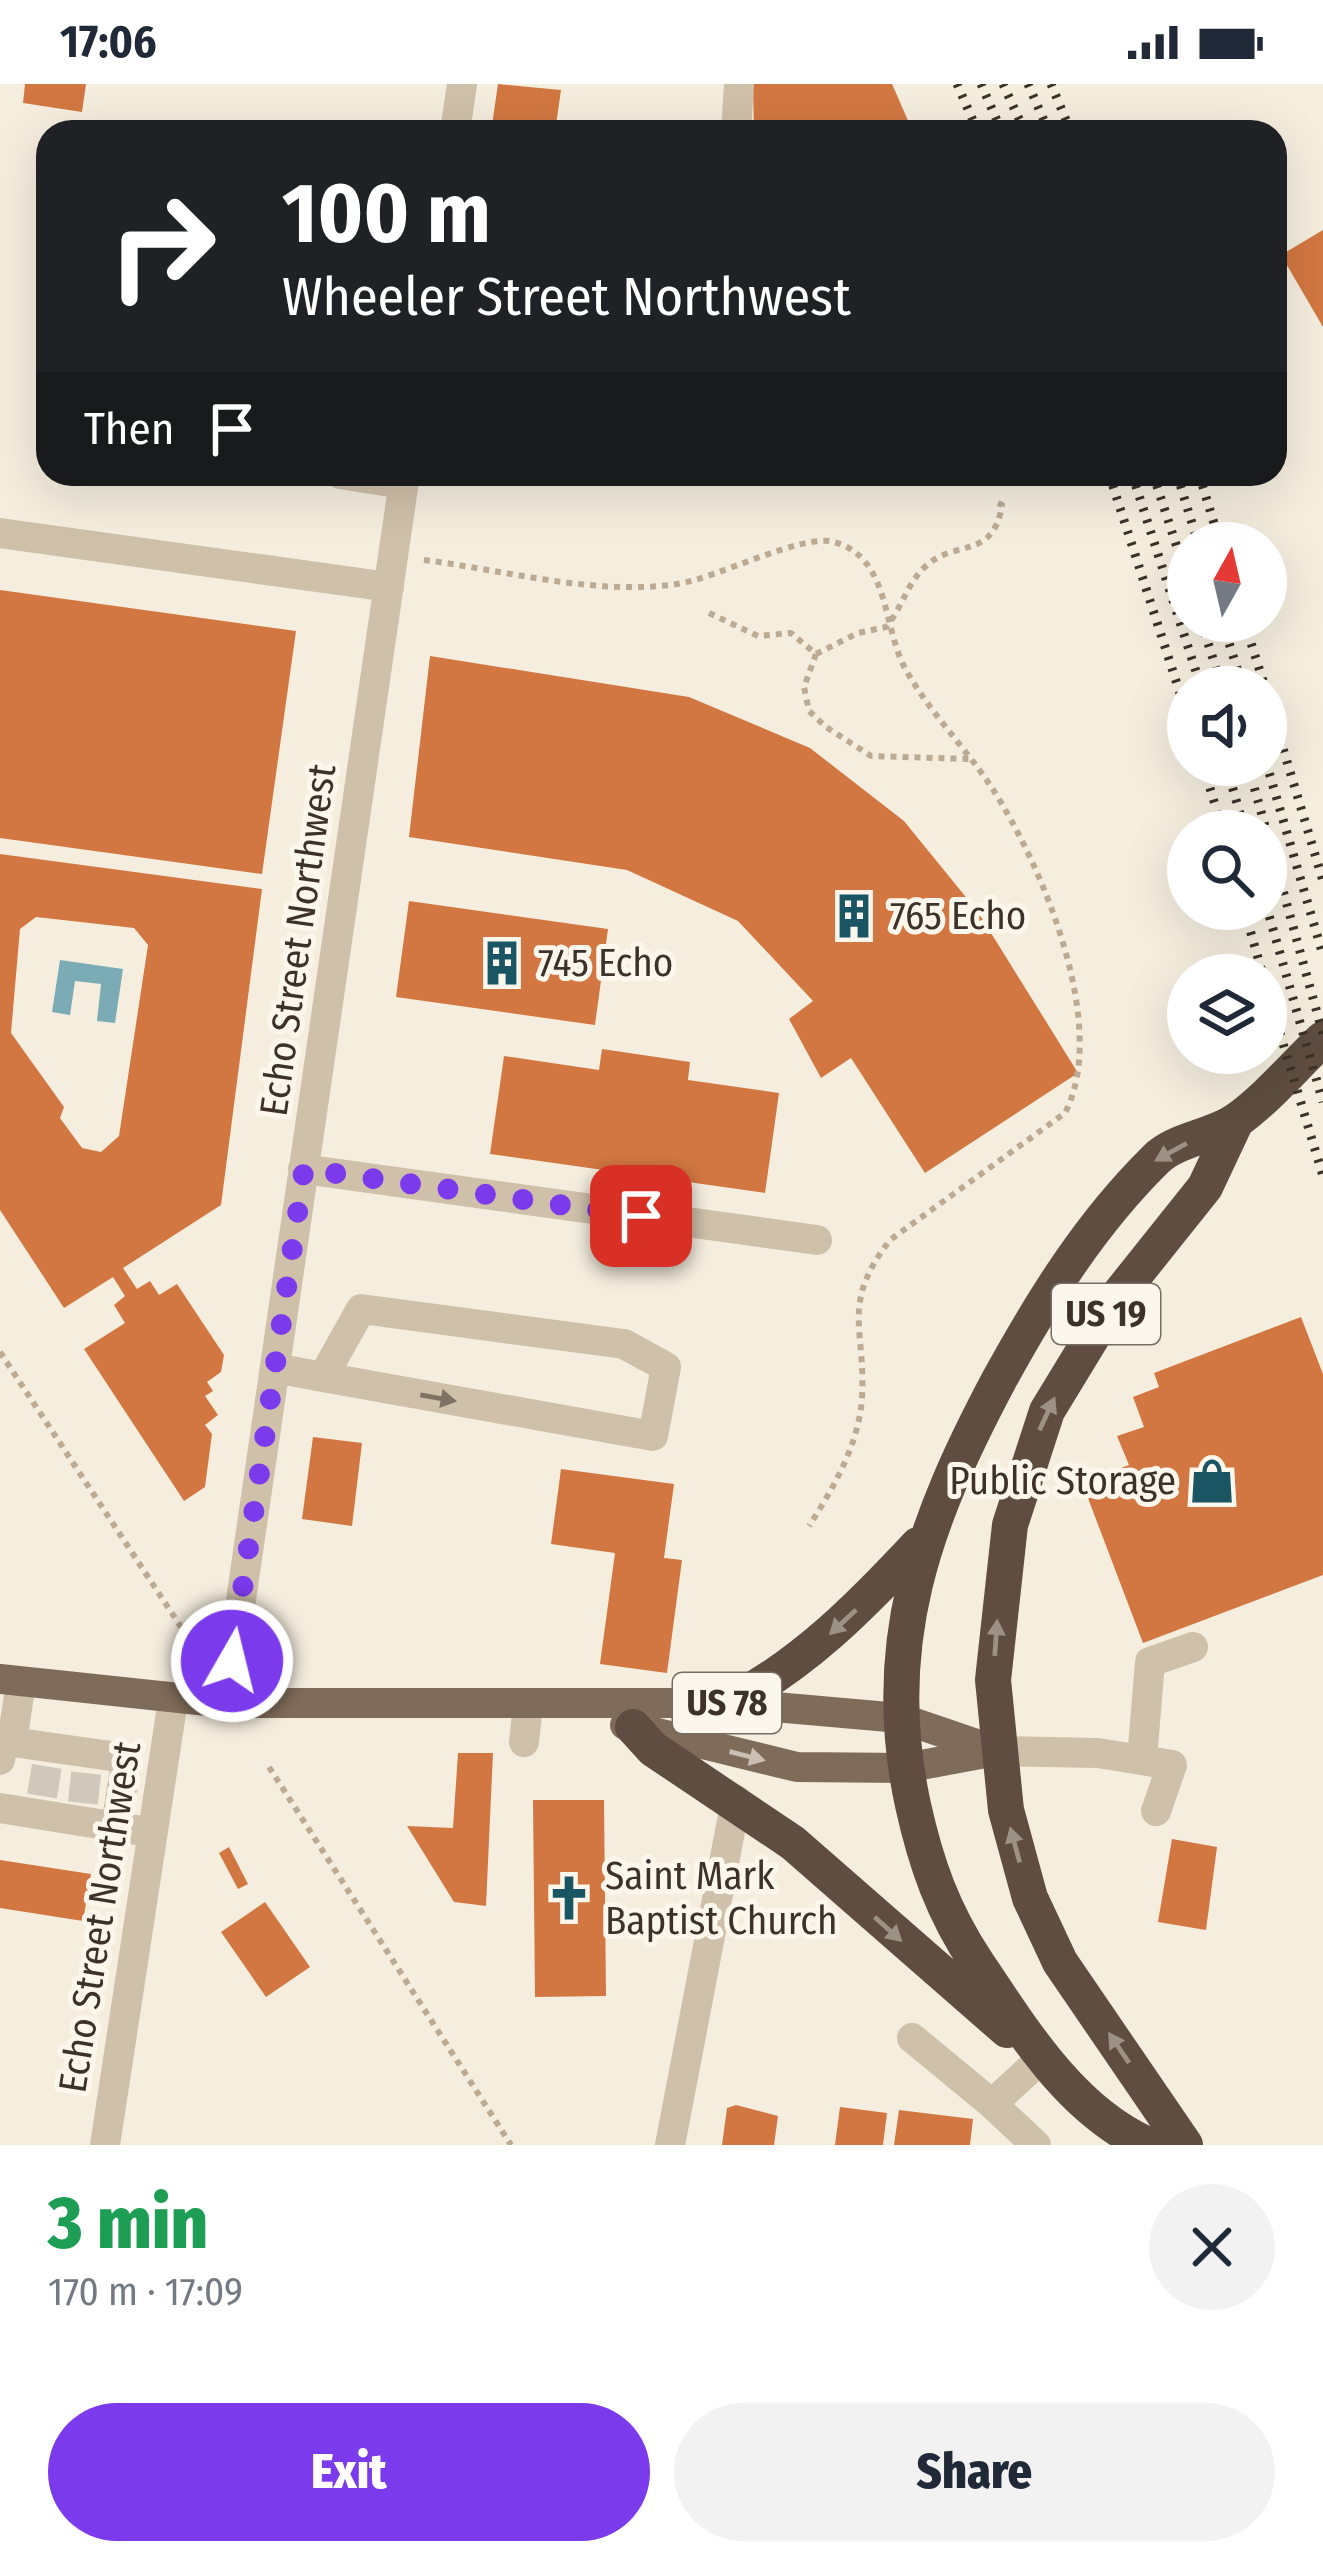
<!DOCTYPE html>
<meta charset="utf-8">
<style>
:root{--surface:#fff;--page:#f2f2f3;--text:#1f2937;--muted:#747a83;--accent:#7c3aed}
body{margin:0;font-family:"Fira Sans Condensed",sans-serif;background:var(--page);color:var(--text);height:100vh;display:flex;flex-direction:column;font-size:45px;white-space:nowrap}
*{box-sizing:border-box;margin:0}
p{font-size:39px;color:var(--muted)}
.icon{flex:none;width:66px;height:66px;fill:none;stroke:currentColor;stroke-width:2;stroke-linecap:round;stroke-linejoin:round}
.map{position:relative;height:2061px;overflow:hidden}
.sheet{display:flex;flex-direction:column;background:var(--surface);flex:1}
.sheet>*{flex:none}
.top-card{position:absolute;left:36px;top:36px;width:1251px;height:366px;border-radius:36px;box-shadow:0 12px 48px #0002;background:#202124;color:#fff;overflow:hidden}
.needle{width:78px;rotate:8deg}
.buttons{position:absolute;left:1167px;top:438px;display:grid;gap:24px}
.buttons a{display:grid;place-items:center;width:120px;height:120px;border-radius:50%;background:var(--surface);box-shadow:0 12px 48px #0002;font-size:60px}
.pin{position:absolute;display:grid;place-items:center;width:102px;height:102px;color:#fff;margin:-51px;border-radius:24px;box-shadow:0 6px 18px #0006}
.me{position:absolute;width:132px;margin:-66px;rotate:8deg;stroke-linejoin:round;filter:drop-shadow(0 0 9px #0008)}
.turn{display:flex;align-items:center;gap:42px;height:252px;padding:0 48px;font-size:54px}
.turn .icon{width:156px;height:156px;stroke-width:2.5}
.turn b{display:block;font-size:84px;line-height:102px}
.then{display:flex;align-items:center;height:114px;padding:0 48px;background:#0003;gap:24px;font-size:45px}
.round{display:grid;place-items:center;flex:none;width:126px;height:126px;border-radius:63px;background:var(--page)}
.summary{display:flex;align-items:center;justify-content:space-between;height:204px;padding:0 48px}
h1{font-size:72px;font-weight:800;line-height:90px;color:#1e9e55}
.cta{display:flex;gap:24px;margin-top:auto;padding:24px 48px}
.cta a{flex:1;height:138px;border-radius:72px;background:var(--accent);color:#fff;font-size:48px;font-weight:800;line-height:138px;text-align:center}
.cta a+a{background:var(--page);color:var(--text)}
.status{display:flex;justify-content:space-between;align-items:center;height:84px;padding:0 60px;background:var(--surface);direction:ltr}
.status svg{height:33px;fill:currentColor}
.map>svg:first-child{display:block}
.water{fill:#7bacb6}
.building{fill:#d27741;fill-rule:evenodd}
.lines{fill:none;stroke-linecap:round;stroke-linejoin:round}
.minor-tunnel{stroke:#d0c8bb;stroke-width:30;stroke-dasharray:30 15;stroke-linecap:butt}
.path{stroke:#bcaa93;stroke-width:6;stroke-dasharray:6 6;stroke-linecap:butt}
.minor{stroke:#cfc0a9;stroke-width:30}
.major{stroke:#7f6b59;stroke-width:30}
.highway{stroke:#5e4d40;stroke-width:36}
.rail{stroke:#3c322a;stroke-width:9;stroke-dasharray:3 9;stroke-linecap:butt}
.oneway{fill:#9d9185}
.oneway2{fill:#7e7263}
.oneway3{fill:#cabfb2}
.route{stroke:#7c3aed;stroke-width:21;stroke-dasharray:0 37.8}
.labels{text-anchor:middle;dominant-baseline:central;stroke-width:10;stroke-linejoin:round;paint-order:stroke}
.shield{fill:#fcf7ed;stroke:#766d64;stroke-width:3}
.shield-label{font-size:36px;font-weight:bold;fill:#3c322a}
.poi-label{font-size:39px;fill:#3c322a;stroke:#fcf7ed;text-anchor:start}
.street-label{font-size:39px;fill:#3c322a;stroke:#fcf7ed}
</style>
<div class="status"><b>17:06</b><svg viewBox="0 0 49 12"><path d="M0 12V9h3v3zM5 12V6h3v6zM10 12V3h3v9zM15 12V0h3v12zM26 1h20v11H26zM47 4h2v5h-2z"/></svg></div>
<div class="map">
<svg width="1323" height="2061" viewBox="0 0 1323 2061">
<rect width="100%" height="100%" fill="#f5eedf"/>
<path class="water" d="M60,876L123,885L115,939L97,937L101,900L75,897L70,931L52,928Z"/>
<path class="building" d="M25,0H86L82,28L23,19Z
M498,0L561,6L555,48H491Z
M753,0H892L913,48H754Z
M1323,146V243L1281,171Z
M0,506L296,547L262,790L0,754Z
M430,572L689,613L810,664L904,737L978,828L1078,989L925,1089L851,974L821,994L789,935L813,917L738,837L627,786L409,753Z
M0,770L262,805L221,1121L123,1184L137,1205L150,1197L159,1211L177,1200L224,1271L221,1288L207,1298L213,1307L205,1312L218,1331L205,1341L212,1350L205,1403L184,1417L84,1265L125,1239L114,1221L125,1212L113,1193L64,1224L0,1126ZM36,833L134,844L148,861L119,1052L101,1068L82,1064L60,1034L64,1023L11,949L20,845Z
M409,817L608,845L595,941L396,913Z
M602,965L690,978L688,996L779,1009L765,1109L490,1070L504,972L599,986Z
M1301,1233L1323,1290V1491L1143,1559L1086,1409L1103,1402L1099,1392L1129,1381L1117,1352L1144,1343L1133,1313L1159,1303L1154,1289Z
M313,1353L362,1359L352,1442L302,1435Z
M561,1385L674,1400L664,1474L682,1476L667,1589L600,1580L615,1469L551,1460Z
M458,1669H493L486,1822L454,1818L407,1742L453,1744Z
M533,1716H604L606,1912L535,1913Z
M1172,1755L1217,1763L1206,1846L1158,1838Z
M229,1763L248,1800L238,1805L219,1769Z
M0,1776L91,1790L83,1837L0,1824Z
M265,1818L310,1883L266,1913L221,1848Z
M736,2021L778,2032L774,2061H722L727,2024Z
M840,2023L887,2029L883,2061H835Z
M899,2026L973,2035L970,2061H894Z"/>
<g class="lines">
<path class="minor-tunnel" d="M42,1712L48,1675
M83,1719L87,1681"/>
<path class="path" d="M424,476C504,486 596,512 677,500C718,494 802,449 834,458C891,474 882,544 906,586C930,629 965,663 992,704C1042,781 1110,942 1065,1029L890,1156C840,1221 866,1243 862,1314C859,1360 833,1405 809,1442
M709,529L758,552L791,549L816,570L858,549L886,543C903,523 907,498 927,481C957,455 993,476 1002,421L994,417
M816,570L804,603L809,627L826,643L871,672L969,675
M0,1268L181,1543
M269,1683L511,2061"/>
<path class="minor" d="M455,48L462,0
M736,48L739,0
M340,390L403,400
M0,449L389,503
M303,1085L817,1156
M275,1284L323,1293L653,1352L666,1283L624,1260L361,1225L323,1293
M226,1619L405,390
M12,1658L118,1673L126,1679L116,1742
M524,1658L528,1621
M997,1667L1098,1669L1172,1681L1156,1727
M1142,1675L1150,1578L1193,1563
M0,1676L2,1664L12,1658L21,1598
M0,1724L136,1746
M912,1954L992,2020L1041,1975
M992,2020L1036,2061
M105,2061L173,1616
M670,2061L736,1716"/>
<path class="major" d="M0,1595L226,1619H729L900,1634L997,1667
M625,1641L797,1683L905,1684L991,1668"/>
<path class="highway" d="M729,1619C804,1580 861,1522 918,1461
M633,1643L653,1665L793,1759L1007,1946
M1148,2061C1071,2027 1022,1946 977,1879C943,1828 926,1780 913,1721C878,1560 924,1437 999,1296C1043,1216 1090,1140 1156,1075C1176,1055 1213,1053 1237,1036C1268,1014 1295,981 1323,955
M1185,2061L1060,1878L1030,1814L1006,1726L993,1596L1010,1441L1047,1327L1114,1217L1205,1103L1236,1037"/>
<path class="rail" d="M957,0L978,48
M981,0L1002,48
M1003,0L1025,48
M1028,0L1049,48
M1051,0L1071,48
M1109,390L1188,634
M1132,390L1201,603
M1153,390L1188,497
M1177,390L1198,459
M1199,390L1220,459
M1201,537L1222,603
M1222,537L1243,603
M1244,537L1265,603
M1266,608L1323,797
M1266,678L1323,871
M1203,681L1223,747
M1226,681L1245,747
M1248,681L1323,950
M1266,821L1323,1018
M1244,825L1263,891
M1266,903L1323,1092"/>
</g>
<defs><path id="oneway-solid" d="M-6-.8H1V-3.2L6.5 0L1 3.2V.8H-6Z" transform="scale(3)"/></defs>
<g class="oneway">
<use href="#oneway-solid" transform="translate(1171 1068) rotate(151)"/>
<use href="#oneway-solid" transform="translate(1047 1330) rotate(-65)"/>
<use href="#oneway-solid" transform="translate(843 1538) rotate(137)"/>
<use href="#oneway-solid" transform="translate(996 1554) rotate(-86)"/>
<use href="#oneway-solid" transform="translate(1015 1761) rotate(-105)"/>
<use href="#oneway-solid" transform="translate(888 1845) rotate(42)"/>
<use href="#oneway-solid" transform="translate(1119 1964) rotate(-124)"/>
</g>
<use class="oneway2" href="#oneway-solid" transform="translate(438 1314) rotate(10)"/>
<use class="oneway3" href="#oneway-solid" transform="translate(747 1672) rotate(14)"/>
<g class="lines">
<path class="route" d="M232,1577L304,1085L641,1132"/>
</g>
<defs>
<g id="building-bare" transform="scale(3.6)"><path d="M-4-6H4V6H1V3H-1V6H-4ZM-2.5-4.3h1.7v1.8h-1.7ZM.8-4.3h1.7v1.8H.8ZM-2.5-1h1.7V.8h-1.7ZM.8-1h1.7V.8H.8Z" fill="#1a5563" stroke="#fcf7ed" stroke-width="2.5" paint-order="stroke"/></g>
<g id="shop-bare" transform="scale(3.6)"><path d="M-5-2.5h2.3a2.7 3.5 0 0 1 5.4 0H5L5.5 6h-11ZM-1.5-2.5h3a1.5 2.3 0 0 0-3 0Z" fill="#1a5563" stroke="#fcf7ed" stroke-width="2.5" paint-order="stroke"/></g>
<g id="church-bare" transform="scale(3.6)"><path d="M-1.2-6h2.4v3.5h3.3v2.4h-3.3V6h-2.4V-.1h-3.3v-2.4h3.3Z" fill="#1a5563" stroke="#fcf7ed" stroke-width="2.5" paint-order="stroke"/></g>
</defs>
<g fill-rule="evenodd">
<use href="#building-bare" x="854" y="832"/>
<use href="#building-bare" x="502" y="879"/>
<use href="#shop-bare" x="1212" y="1397"/>
<use href="#church-bare" x="569" y="1814"/>
</g>
<g class="labels">
<g class="shield">
<rect x="1052" y="1200" width="108" height="60" rx="9"/>
<rect x="673" y="1589" width="108" height="60" rx="9"/>
</g>
<g class="shield-label">
<text x="1106" y="1230">US 19</text>
<text x="727" y="1619">US 78</text>
</g>
<g class="poi-label">
<text x="890" y="832">765 Echo</text>
<text x="538" y="879">745 Echo</text>
<text x="1176" y="1397" text-anchor="end">Public Storage</text>
<text x="605" y="1792">Saint Mark<tspan x="605" dy="45">Baptist Church</tspan></text>
</g>
<g class="street-label">
<text transform="translate(298 856) rotate(-82)">Echo Street Northwest</text>
<text transform="translate(100 1833) rotate(-81)">Echo Street Northwest</text>
</g>
</g>
</svg>
<div class="buttons">
<a><svg class="needle" viewBox="-14 -14 28 28"><path d="M0-13l5 13h-10z" fill="#e53935"/><path d="M0 13l5-13h-10z" fill="#747a83"/></svg></a>
<a><svg class="icon" aria-label="sound" viewBox="0 0 24 24"><path d="M4 9h4l5-4v14l-5-4H4zM17 9q2 3 0 6"/></svg></a>
<a><svg class="icon" aria-label="search" viewBox="0 0 24 24"><circle cx="10" cy="10" r="6"/><path d="M15 15l6 6"/></svg></a>
<a><svg class="icon" aria-label="layers" viewBox="0 0 24 24"><path d="M12 4l9 5-9 5-9-5zM3 14l9 5 9-5"/></svg></a>
</div>
<div class="pin" style="left:641px;top:1132px;background:#d93025"><svg class="icon" aria-label="arrive" viewBox="0 0 24 24"><path d="M6 21V4h12l-3 4 3 4H6"/></svg></div>
<svg class="me" style="left:232px;top:1577px" viewBox="-20 -20 40 40"><circle r="17" fill="#7c3aed" stroke="#fff" stroke-width="3"/><path d="M0-11L8 9 0 5-8 9z" fill="#fff"/></svg>
<div class="top-card">
<div class="turn"><svg class="icon" aria-label="right" viewBox="0 0 24 24"><path d="M7 20v-9h11M14 6l5 5-5 5"/></svg><div><b>100 m</b>Wheeler Street Northwest</div></div>
<div class="then">Then<svg class="icon" aria-label="arrive" viewBox="0 0 24 24"><path d="M6 21V4h12l-3 4 3 4H6"/></svg></div>
</div>
</div>
<section class="sheet">
<div class="summary"><div><h1>3 min</h1><p>170 m · 17:09</p></div><a class="round"><svg class="icon" aria-label="close" viewBox="0 0 24 24"><path d="M6 6l12 12M18 6L6 18"/></svg></a></div>
<div class="cta"><a>Exit</a><a>Share</a></div>
</section>
